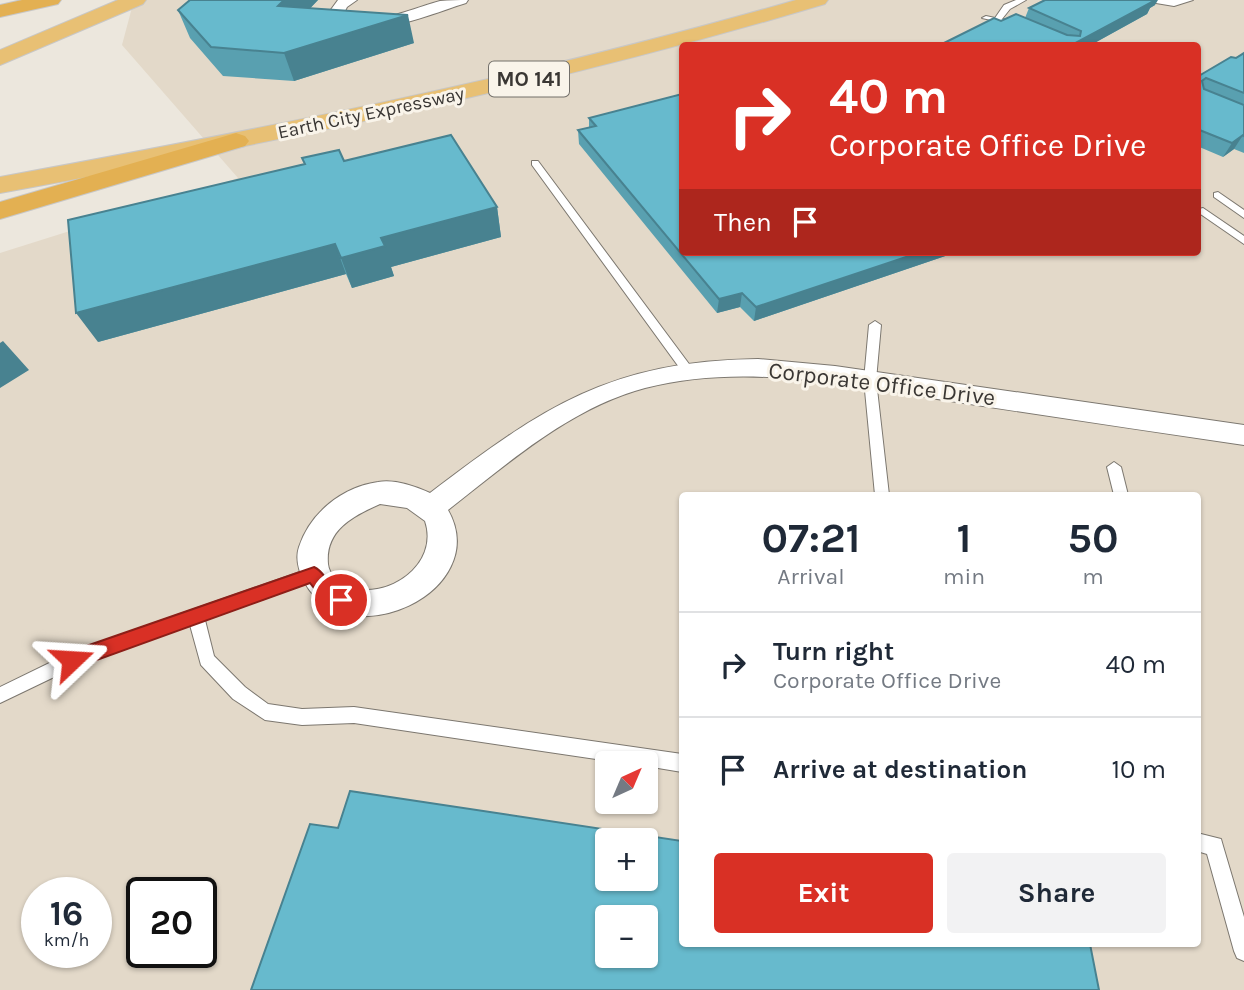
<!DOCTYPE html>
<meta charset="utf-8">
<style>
:root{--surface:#fff;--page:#f2f2f3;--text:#1f2937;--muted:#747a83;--line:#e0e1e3;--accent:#d93025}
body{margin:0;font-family:Karla,sans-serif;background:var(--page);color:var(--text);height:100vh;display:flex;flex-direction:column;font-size:26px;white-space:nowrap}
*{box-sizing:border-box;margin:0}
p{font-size:23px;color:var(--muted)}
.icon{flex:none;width:38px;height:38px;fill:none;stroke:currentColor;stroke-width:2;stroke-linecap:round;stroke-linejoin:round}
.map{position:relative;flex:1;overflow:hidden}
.sheet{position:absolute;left:679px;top:492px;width:522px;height:455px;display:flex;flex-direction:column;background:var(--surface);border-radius:7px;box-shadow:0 2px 5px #0004}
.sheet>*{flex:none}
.hud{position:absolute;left:679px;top:42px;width:522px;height:214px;border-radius:7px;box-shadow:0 2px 5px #0004;background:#d93025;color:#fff;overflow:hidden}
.needle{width:46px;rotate:44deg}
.controls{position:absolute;left:595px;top:751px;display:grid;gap:14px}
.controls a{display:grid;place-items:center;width:63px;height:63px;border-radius:7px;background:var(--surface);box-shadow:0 2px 5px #0004;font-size:35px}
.speed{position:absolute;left:21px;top:877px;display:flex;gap:14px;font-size:35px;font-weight:700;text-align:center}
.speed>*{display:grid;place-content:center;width:91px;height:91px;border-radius:50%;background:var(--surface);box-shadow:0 2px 5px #0004;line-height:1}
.speed small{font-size:18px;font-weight:400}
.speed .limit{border:4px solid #111;border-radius:10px;background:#fff;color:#111}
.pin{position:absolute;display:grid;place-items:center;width:60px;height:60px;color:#fff;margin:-30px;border:4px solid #fff;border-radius:50%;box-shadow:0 2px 7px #0007}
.me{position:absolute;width:77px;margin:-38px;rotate:70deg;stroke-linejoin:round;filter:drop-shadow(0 0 5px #0008)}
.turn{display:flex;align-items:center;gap:24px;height:147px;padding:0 35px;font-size:32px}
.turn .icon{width:91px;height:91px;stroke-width:2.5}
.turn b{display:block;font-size:49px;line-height:60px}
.then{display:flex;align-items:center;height:66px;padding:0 35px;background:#0003;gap:14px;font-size:26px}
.eta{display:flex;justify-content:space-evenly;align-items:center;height:119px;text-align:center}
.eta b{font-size:42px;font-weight:700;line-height:49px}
.cta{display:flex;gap:14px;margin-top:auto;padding:14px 35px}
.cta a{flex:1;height:80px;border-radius:7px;background:var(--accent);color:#fff;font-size:28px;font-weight:700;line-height:80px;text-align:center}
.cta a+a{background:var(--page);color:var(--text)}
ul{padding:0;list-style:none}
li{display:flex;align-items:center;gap:21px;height:105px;padding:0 35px;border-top:2px solid var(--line)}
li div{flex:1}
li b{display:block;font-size:26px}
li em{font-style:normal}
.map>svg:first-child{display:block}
.built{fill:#e3d9c9;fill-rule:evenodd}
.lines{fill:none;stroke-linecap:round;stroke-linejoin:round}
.service-casing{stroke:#7c776f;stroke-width:2}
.minor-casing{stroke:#7c776f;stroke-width:2}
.trunk-casing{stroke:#c8c7c6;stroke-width:2}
.motorway-casing{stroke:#c8c7c6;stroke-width:2}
.service{fill:#fff;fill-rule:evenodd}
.minor{fill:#fff;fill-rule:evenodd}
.trunk{fill:#e8c074;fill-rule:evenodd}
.motorway{fill:#e3b052;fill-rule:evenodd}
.wall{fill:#59a0b0}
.shaded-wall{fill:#488290}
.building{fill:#67bacd;stroke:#488290;stroke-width:2;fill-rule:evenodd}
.route{fill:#d93025;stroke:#8d1f18;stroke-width:2}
.labels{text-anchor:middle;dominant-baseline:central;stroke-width:6;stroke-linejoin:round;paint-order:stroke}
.far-street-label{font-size:19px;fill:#3a3734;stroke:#f9f4ea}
.shield{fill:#f9f4ea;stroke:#73706b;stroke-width:2}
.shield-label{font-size:21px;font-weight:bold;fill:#3a3734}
.street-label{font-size:23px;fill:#3a3734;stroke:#f9f4ea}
</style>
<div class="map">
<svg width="1244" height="990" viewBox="0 0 1244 990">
<rect width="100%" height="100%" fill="#ece7dd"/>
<path class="built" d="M134,0H1244V990H0V253L238,178L122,45ZM682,46H1197V252H682ZM682,495H1197V943H682ZM607,763H646V802H607ZM607,840H646V878H607ZM37,892H96V952H37ZM142,892H201V952H142ZM607,917H646V956H607Z"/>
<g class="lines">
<g class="service-casing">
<path id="service" d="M1016,0H1026L1010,9L1002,19L1023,23V27L982,18L986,16L995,18L1004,5Z
M1138,0H1193L1174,6Z
M532,161H538L692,368L694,371L692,374H684L532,165Z
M1218,192L1244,210V218L1214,197V193Z
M1203,208L1244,236V244L1199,213V209Z
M875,321L881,325L876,380L889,495H875L864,380L869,325Z
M1114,462L1121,467L1128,495H1114L1107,467Z
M314,567L319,569L322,574L319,579L205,620L214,656L245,687L268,704L302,709L354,707L682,754V772L646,766V763H623L354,723L302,725L265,720L233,699L201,665L190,625L77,666L0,703V687L72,652Z
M1197,833L1221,839L1223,846L1244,917V961L1237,958L1234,951L1207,854L1197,851Z"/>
</g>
<g class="minor-casing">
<path id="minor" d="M338,0H357L347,7L343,15C363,31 416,7 440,1C449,0 459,0 468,0L466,3C433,13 352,49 327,15Z
M758,359L835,366L1244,425V445C1146,431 1048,416 950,401C850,386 746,362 645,388C570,408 508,463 448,510C494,591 347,659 305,583C299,572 295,559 299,547C310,513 342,487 378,482C394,479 415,486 430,493C543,407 610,361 758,359ZM380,504L407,508L425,521C440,565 387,601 348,587C338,583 329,574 328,564C325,530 353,516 380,504Z"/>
</g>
<g class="trunk-casing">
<path id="trunk" d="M118,0H146L143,4L0,65V50Z
M796,0H828L825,4C554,85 278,142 0,193V177C268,128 534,76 796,0Z"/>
</g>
<g class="motorway-casing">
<path id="motorway" d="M22,0H61L58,4L0,17V5Z
M236,133L245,136L249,141L245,146L0,219V202Z"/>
</g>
<use href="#service" class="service"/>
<use href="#minor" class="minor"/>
<use href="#trunk" class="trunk"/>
<use href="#motorway" class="motorway"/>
</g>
<path class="wall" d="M190,0H318L310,8L414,43L294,81L223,76L190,38L178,10Z
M1155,5L1150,8L1147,14L1089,46H938L1025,18L1029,8Z
M1244,53V153L1234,149L1223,157L1197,146V77Z
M682,94V252H957L754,321L740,307L717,313L579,144L578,130L589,128V118Z
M344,161L497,207L501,237L391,267L394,276L352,288L346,274L98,342Z"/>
<path class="shaded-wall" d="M284,0H318L287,33L278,6Z
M1149,0H1158L1155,5L1150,8L1147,14L1089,46H1070Z
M408,15L414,43L294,81L284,53Z
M1243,135L1234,149L1223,157L1232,143Z
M497,207L501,237L391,267L394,276L352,288L341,258L381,238Z
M335,244L346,274L98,342L76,313Z
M921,252H957L754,321L756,307Z
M742,293L740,307L717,313L719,299Z
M3,341L29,370L0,388V343Z"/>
<path class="building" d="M190,0H284L278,6L408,15L284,53L211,47L178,10Z
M1045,0H1150L1154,1L1070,46H938L994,18L1001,21L1016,14L1067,35L1080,36L1081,31L1029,8Z
M1244,53V93L1206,78L1202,81L1204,89L1244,105V136L1243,135L1232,143L1197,129V77L1231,57L1236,58Z
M682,94V252H921L756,307L742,293L719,299L578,130L596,126L589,118Z
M451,135L497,207L381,238L385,246L341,258L335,244L76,313L68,220L305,164L302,158L339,150L344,161Z
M350,791L682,841V943H1084L1090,944L1099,990H251L310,824L338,828ZM607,840H646V878H607ZM607,917H646V956H607Z"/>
<path class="route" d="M314,567C323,571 324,578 331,584C338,591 346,591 350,600L347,605L341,607C328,602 318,595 310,583L72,669L66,666L63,660L66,654L72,651Z"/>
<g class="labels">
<g class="far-street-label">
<text transform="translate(371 113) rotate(-12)">Earth City Expressway</text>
</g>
<rect class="shield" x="489" y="61.5" width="80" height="35" rx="5"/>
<g class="shield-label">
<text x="529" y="79">MO 141</text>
</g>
<g class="street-label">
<text transform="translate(882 384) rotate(7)">Corporate Office Drive</text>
</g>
</g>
</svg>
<div class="controls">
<a><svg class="needle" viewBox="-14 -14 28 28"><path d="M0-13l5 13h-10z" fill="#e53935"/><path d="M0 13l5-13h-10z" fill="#747a83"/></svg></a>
<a>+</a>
<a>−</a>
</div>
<div class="speed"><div>16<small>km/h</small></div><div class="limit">20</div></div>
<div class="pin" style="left:341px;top:600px;background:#d93025"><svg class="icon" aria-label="arrive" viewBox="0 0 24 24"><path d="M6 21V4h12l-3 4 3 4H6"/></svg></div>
<svg class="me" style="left:72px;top:660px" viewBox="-20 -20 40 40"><path d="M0-17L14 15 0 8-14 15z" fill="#d93025" stroke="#fff" stroke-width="4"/></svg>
<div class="hud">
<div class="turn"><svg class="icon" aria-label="right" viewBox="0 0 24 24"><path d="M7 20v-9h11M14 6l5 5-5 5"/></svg><div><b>40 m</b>Corporate Office Drive</div></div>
<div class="then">Then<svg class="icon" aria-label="arrive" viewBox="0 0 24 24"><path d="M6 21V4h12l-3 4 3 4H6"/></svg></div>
</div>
<section class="sheet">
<div class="eta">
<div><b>07:21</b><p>Arrival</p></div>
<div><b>1</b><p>min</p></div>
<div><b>50</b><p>m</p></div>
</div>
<ul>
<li><svg class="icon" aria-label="right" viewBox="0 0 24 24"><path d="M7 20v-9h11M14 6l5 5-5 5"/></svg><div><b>Turn right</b><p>Corporate Office Drive</p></div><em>40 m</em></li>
<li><svg class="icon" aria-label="arrive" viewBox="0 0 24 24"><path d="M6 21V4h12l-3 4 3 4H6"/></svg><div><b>Arrive at destination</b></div><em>10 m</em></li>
</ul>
<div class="cta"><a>Exit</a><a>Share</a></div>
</section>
</div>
